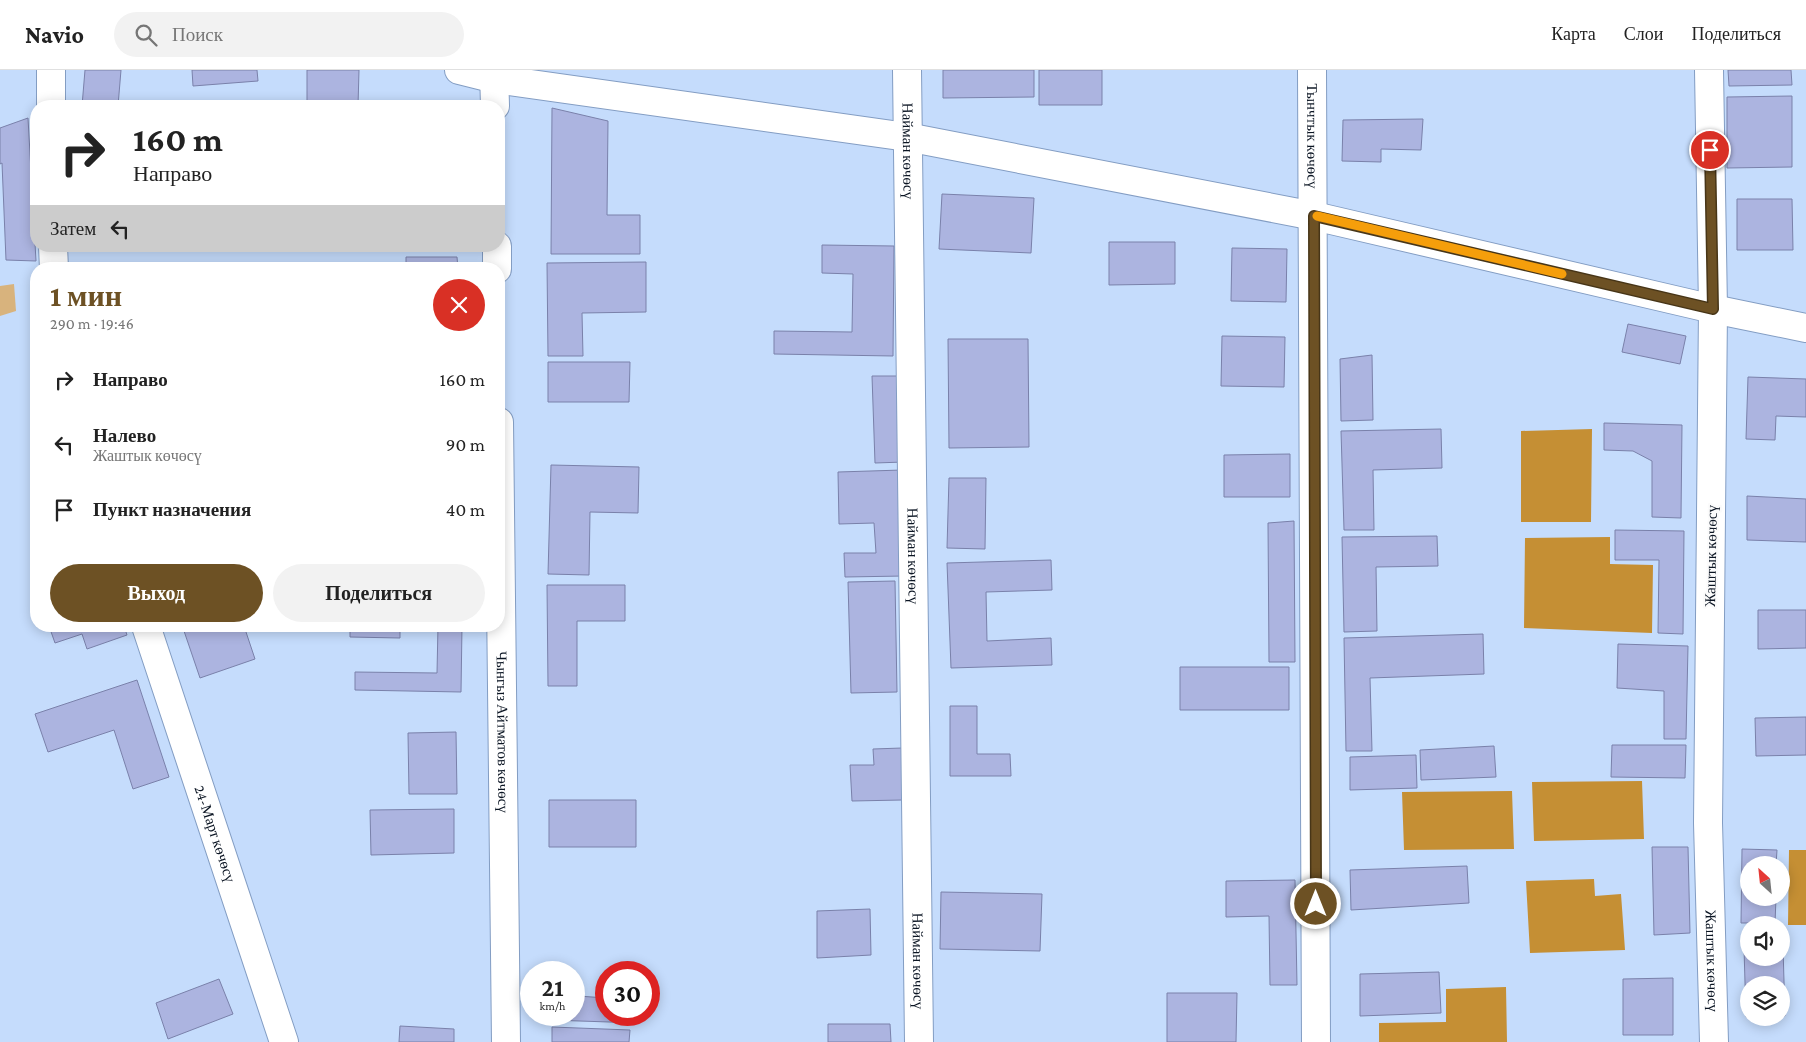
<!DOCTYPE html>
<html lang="ru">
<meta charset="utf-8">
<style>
:root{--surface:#fff;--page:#f2f2f2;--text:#222;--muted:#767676;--line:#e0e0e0;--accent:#6d5124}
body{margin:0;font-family:"Crimson Pro",serif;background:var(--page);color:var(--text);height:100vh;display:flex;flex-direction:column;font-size:19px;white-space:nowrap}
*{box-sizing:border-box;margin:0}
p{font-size:16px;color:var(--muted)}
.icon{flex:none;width:28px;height:28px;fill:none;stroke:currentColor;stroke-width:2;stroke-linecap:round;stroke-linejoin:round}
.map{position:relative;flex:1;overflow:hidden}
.details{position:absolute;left:30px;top:192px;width:475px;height:370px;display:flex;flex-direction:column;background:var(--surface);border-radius:20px;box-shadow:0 2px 12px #0003}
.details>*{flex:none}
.hud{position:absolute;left:30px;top:30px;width:475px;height:152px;border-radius:20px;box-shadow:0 2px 12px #0003;background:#fff;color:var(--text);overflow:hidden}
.needle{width:32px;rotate:333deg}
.tools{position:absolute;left:1740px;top:786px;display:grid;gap:10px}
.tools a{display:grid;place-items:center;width:50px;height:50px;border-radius:50%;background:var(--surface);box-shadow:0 2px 12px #0003;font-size:25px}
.speed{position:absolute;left:520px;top:891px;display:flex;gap:10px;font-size:25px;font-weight:700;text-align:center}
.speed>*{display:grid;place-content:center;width:65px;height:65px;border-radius:50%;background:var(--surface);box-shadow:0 2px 12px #0003;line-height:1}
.speed small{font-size:12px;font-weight:400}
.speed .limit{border:8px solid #d22;background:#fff;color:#111}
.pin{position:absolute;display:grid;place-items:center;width:42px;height:42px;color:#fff;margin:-21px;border:2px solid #fff;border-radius:50%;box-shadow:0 1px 5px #0007}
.me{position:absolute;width:55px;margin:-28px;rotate:0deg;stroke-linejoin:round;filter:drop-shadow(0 0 4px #0008)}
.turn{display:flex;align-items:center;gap:18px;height:105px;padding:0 20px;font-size:22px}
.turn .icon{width:65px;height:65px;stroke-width:2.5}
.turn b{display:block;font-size:35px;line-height:42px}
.then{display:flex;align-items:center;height:48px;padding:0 20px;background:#0003;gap:10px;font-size:19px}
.round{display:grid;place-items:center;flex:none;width:52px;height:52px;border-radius:26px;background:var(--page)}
.summary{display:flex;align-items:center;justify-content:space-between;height:85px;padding:0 20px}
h1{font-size:30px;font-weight:700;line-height:38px;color:var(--accent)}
.button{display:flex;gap:10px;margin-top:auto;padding:10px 20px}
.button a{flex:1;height:58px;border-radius:30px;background:var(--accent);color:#fff;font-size:20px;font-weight:700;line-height:58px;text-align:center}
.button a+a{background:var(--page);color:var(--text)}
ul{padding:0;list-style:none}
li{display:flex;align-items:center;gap:15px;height:65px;padding:0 20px}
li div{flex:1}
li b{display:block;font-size:19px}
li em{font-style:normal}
header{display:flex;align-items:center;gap:30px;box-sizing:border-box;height:70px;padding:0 25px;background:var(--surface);border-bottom:1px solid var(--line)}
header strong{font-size:24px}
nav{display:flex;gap:28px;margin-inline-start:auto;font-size:18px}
.search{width:350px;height:45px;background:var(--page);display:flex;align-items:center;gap:12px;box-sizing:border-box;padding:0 18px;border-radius:28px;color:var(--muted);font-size:19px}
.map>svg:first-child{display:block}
.green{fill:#d8b37d}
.forest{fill:#c58f34}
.building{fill:#acb4e0;stroke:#7a81aa}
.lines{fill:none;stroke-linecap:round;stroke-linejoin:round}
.minor-casing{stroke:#839dc3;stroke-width:30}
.major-casing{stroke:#839dc3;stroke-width:30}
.minor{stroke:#fff;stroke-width:28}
.major{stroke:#fff;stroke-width:28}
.route-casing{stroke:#473517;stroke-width:12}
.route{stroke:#6d5124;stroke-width:9}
.slow{stroke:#f59e0b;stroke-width:9}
.labels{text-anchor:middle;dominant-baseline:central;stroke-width:4.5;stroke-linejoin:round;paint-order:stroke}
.street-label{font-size:15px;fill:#0b1523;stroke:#fbfbfb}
</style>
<header>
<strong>Navio</strong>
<div class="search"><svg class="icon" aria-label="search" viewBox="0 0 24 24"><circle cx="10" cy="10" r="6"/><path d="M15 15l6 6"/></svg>Поиск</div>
<nav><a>Карта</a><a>Слои</a><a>Поделиться</a></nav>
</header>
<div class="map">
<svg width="1806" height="972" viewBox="0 0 1806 972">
<rect width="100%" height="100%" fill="#c5dcfc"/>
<path class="green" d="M14,214L16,241L0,246V216Z"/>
<path class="forest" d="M1592,359L1591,452H1521V361Z
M1610,467V494L1653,495L1652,563L1524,558L1525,468Z
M1642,711L1644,769L1534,771L1532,712Z
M1512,721L1514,779L1404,780L1402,722Z
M1789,780H1806V855H1788Z
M1594,809L1595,826L1621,824L1625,880L1530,883L1526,811Z
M1506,917L1507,972H1379V953L1446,952V919Z"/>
<path class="building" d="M85,0H121L118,36H82Z
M192,0H257L258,11L193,16Z
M307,0H359L358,36H307Z
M943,0H1034V27L943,28Z
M1039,0H1102V35H1039Z
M1728,0H1791L1792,15L1729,16Z
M1792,26V97L1727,98V27Z
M552,38L608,51L607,145H640V184H551Z
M28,48L36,191L6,190L2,93L0,94V58Z
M1423,49L1421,80L1381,79V92L1342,91L1343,50Z
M942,124L1034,128L1031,183L939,179Z
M1737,129H1792L1793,180H1737Z
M1109,172H1175V214L1109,215Z
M822,175L894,176L893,286L774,284V261L852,262L853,204L822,203Z
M1232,178L1287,179L1286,232L1231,231Z
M406,187H457L458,199H406Z
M646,192V242L582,243L583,286H548L547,193Z
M1628,254L1686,266L1680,294L1622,282Z
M1222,266L1285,267L1284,317L1221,316Z
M948,269H1028L1029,377L949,378Z
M1372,285L1373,350L1341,351L1340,289Z
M548,292H630L629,332H548Z
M872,306H901L904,392L875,393Z
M1748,307L1806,309V347L1776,346L1775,370L1746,369Z
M1604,353L1682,355L1681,448L1652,447V391L1633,381L1604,380Z
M1441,359L1442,398L1373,400L1374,460H1344L1341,361Z
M1290,384V427H1224V385Z
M551,395L639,397L638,443L590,442L589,505L548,504Z
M902,400L904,506L845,507L844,483H876L874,453L839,454L838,402Z
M949,408H986L985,479L947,478Z
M1747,426L1806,429V472L1747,470Z
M1294,451L1295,592H1269L1268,453Z
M1615,460L1684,461L1683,564L1658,563L1659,490H1615Z
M1437,466L1438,496L1376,497L1377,561L1344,562L1342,467Z
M1051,490L1052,520L986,522L987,571L1051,568L1052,595L951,598L947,493Z
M895,511L897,622L851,623L848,512Z
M547,515H625V551H577V616H548Z
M1758,540H1806V578L1758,579Z
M49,556H124L127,565L87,579L82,564L55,573Z
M199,556H244L255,589L200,608L184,561Z
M350,556H400V568L350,567Z
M438,556H462L461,622L355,620V602L437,603Z
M1483,564L1484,604L1370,608L1372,681H1346L1344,568Z
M1618,574L1688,576L1686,669H1664V621L1617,618Z
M1180,597H1289V640H1180Z
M137,610L169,707L133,719L114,660L48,682L35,644Z
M950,636H977V684H1010L1011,706H950Z
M1806,647V685L1756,686L1755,648Z
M456,662L457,724H409L408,663Z
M1612,675H1686L1685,708L1611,707Z
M1494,676L1496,707L1421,710L1420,680Z
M902,678V730L852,731L850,695H874L873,679Z
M1416,685L1417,718L1350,720V687Z
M549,730H636V777H549Z
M454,739V783L371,785L370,740Z
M1652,777H1688L1690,863L1654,865Z
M1742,779L1777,780L1776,795H1749V828H1776L1775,853H1741Z
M1467,796L1469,833L1351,840L1350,800Z
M1295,810L1297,915H1270L1269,846L1226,847V811Z
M941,822L1042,824L1040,881L940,879Z
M870,839L871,885L817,888V841Z
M1781,877H1783L1785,946H1781V915H1749V947H1746L1744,878H1749V888H1781Z
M1439,902L1441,943L1360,946V904Z
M1673,908V965H1623V909Z
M219,909L233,944L168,969L156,933Z
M574,909H579L578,926L606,928V945H639V953L550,950V945H574Z
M1167,923H1237L1236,972H1167Z
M828,954H890L891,972H828Z
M400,956L454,959V972H399Z
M552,957L630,960L629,972H552Z"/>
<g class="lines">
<g class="minor-casing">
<g id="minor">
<path d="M459,0L495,9L907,67L1314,146L1713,239L1806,258"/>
<path id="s1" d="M907,0L919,972"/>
<path id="s2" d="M1312,0L1316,972"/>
<path id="s3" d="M1709,0L1713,239L1708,753L1714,972"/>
<path d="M51,36V0"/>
<path d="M53,176L54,199"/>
<path id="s4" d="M146,556L284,972"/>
</g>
</g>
<g class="major-casing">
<g id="major">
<path d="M494,0L495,36"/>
<path d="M497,176V199"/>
<path id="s5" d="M499,352L506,972"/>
</g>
</g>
<use href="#minor" class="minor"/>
<use href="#major" class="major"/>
</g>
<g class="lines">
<g class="route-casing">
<path id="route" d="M1316,834L1314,146L1713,239L1710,80"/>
</g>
<use href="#route" class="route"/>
<path class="slow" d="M1317,146L1562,204"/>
</g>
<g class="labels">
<g class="street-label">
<text stroke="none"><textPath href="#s2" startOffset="66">Тынчтык көчөсү</textPath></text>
<text stroke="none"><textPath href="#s1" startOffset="81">Найман көчөсү</textPath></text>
<text stroke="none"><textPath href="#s1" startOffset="486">Найман көчөсү</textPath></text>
<text transform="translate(1711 486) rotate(-89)">Жаштык көчөсү</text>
<text stroke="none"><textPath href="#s5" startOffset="310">Чынгыз Айтматов көчөсү</textPath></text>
<text stroke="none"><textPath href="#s4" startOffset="219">24-Март көчөсү</textPath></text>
<text stroke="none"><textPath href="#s1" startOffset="891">Найман көчөсү</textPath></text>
<text stroke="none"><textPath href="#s3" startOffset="891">Жаштык көчөсү</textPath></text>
</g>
</g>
</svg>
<div class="tools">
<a><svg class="needle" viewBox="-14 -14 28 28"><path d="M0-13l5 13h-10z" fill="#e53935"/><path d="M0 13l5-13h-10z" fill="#767676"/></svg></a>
<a><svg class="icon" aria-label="sound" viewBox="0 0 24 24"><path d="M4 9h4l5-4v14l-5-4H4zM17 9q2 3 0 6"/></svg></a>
<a><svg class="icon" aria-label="layers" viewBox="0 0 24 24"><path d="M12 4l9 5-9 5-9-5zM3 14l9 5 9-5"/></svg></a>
</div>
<div class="speed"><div>21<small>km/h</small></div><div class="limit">30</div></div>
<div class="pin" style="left:1710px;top:80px;background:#d93025"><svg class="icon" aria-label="arrive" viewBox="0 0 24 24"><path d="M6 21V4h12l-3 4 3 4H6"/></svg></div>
<svg class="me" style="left:1316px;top:834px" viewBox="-20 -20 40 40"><circle r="17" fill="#6d5124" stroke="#fff" stroke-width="3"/><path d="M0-11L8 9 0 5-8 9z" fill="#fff"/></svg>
<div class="hud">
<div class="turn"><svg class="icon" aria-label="right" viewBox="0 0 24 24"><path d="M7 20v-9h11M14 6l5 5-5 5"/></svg><div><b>160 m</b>Направо</div></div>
<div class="then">Затем<svg class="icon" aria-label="left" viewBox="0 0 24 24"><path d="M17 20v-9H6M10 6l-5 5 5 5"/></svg></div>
</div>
<section class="details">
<div class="summary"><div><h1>1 мин</h1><p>290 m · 19:46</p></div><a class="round" style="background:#d93025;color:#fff"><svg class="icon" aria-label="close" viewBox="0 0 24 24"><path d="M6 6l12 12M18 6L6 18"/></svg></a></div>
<ul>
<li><svg class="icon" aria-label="right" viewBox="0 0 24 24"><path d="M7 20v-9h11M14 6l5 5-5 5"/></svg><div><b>Направо</b></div><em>160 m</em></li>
<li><svg class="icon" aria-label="left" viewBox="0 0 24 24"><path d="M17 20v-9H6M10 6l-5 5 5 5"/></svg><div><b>Налево</b><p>Жаштык көчөсү</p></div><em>90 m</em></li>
<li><svg class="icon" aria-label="arrive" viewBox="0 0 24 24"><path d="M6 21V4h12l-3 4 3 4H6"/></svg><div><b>Пункт назначения</b></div><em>40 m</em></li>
</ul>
<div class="button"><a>Выход</a><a>Поделиться</a></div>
</section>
</div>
